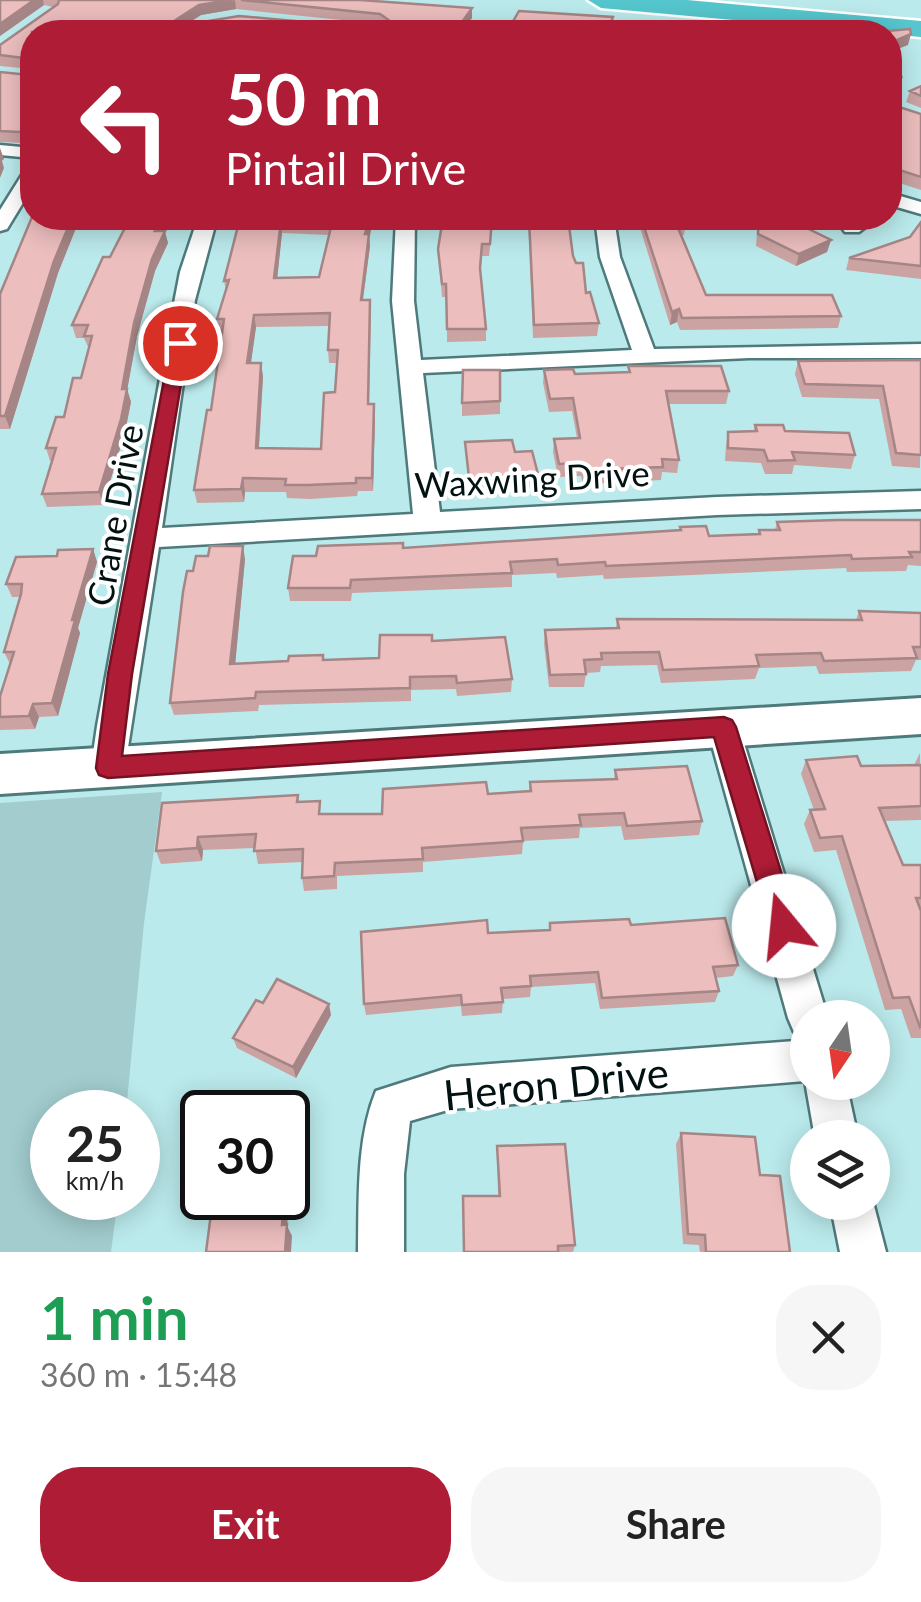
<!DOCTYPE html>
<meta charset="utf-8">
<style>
:root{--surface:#fff;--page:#f6f6f6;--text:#222;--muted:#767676;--accent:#af1c36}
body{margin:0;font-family:Lato,sans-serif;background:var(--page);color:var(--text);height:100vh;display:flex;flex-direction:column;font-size:38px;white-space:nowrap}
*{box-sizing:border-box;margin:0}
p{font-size:32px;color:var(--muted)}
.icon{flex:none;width:55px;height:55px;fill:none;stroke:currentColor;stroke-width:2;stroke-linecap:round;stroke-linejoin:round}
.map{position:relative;height:1252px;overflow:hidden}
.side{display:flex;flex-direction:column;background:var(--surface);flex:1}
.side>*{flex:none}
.top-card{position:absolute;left:20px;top:20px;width:882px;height:210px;border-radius:40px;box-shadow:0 5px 25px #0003;background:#af1c36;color:#fff;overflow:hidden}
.needle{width:65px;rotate:193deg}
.tools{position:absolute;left:790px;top:1000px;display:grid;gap:20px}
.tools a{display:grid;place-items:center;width:100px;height:100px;border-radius:50%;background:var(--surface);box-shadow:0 5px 25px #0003;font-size:50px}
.speed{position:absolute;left:30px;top:1090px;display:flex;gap:20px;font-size:50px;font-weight:700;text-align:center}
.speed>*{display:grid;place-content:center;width:130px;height:130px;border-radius:50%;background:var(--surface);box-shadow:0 5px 25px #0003;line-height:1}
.speed small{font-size:25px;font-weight:400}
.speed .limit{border:5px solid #111;border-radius:15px;background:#fff;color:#111}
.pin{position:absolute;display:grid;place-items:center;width:85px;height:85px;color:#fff;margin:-42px;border:5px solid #fff;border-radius:50%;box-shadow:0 2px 10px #0007}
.me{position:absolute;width:110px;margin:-55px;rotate:343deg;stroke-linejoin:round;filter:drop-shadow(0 0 8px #0008)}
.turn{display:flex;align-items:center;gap:35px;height:210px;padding:0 40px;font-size:45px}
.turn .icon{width:130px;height:130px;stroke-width:2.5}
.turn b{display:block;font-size:70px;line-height:85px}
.round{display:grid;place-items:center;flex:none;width:105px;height:105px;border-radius:40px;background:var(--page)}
.overview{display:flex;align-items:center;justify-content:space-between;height:170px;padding:0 40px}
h1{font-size:60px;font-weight:700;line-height:75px;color:#1e9e55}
.primary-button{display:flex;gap:20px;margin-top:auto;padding:20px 40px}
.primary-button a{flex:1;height:115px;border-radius:40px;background:var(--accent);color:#fff;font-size:40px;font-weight:700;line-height:115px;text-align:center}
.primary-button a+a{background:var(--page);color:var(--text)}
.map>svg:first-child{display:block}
.green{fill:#a2ccce}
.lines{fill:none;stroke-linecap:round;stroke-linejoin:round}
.street-casing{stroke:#4f7a7c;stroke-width:5}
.secondary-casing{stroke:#4f7a7c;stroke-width:6}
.highway-casing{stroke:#fff;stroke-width:5}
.street{fill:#fff;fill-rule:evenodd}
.secondary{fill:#fff;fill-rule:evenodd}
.highway{fill:#55c6cd;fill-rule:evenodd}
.wall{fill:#cba3a3;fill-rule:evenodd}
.shaded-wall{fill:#a58585}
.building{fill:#ecbebe;stroke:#a58585;stroke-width:2.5;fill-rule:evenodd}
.route{fill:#af1c36;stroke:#721223;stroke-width:2.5}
.labels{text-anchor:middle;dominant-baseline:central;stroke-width:8;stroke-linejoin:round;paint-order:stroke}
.street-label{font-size:35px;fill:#021112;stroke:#fff}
.near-street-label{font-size:42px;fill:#021112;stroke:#fff}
</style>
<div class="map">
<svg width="921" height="1252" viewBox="0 0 921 1252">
<rect width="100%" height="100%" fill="#bbeaec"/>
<path class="green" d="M162,792L144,923L126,1112H52V1198H118L111,1252H0V803Z"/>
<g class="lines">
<g class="street-casing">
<path id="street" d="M890,73L898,74L900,77L890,83Z
M0,145L32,148V158L0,155Z
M32,168V188L7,229L0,231V210L25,170Z
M890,193L921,202V214L890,205Z
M198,218H217L195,300L162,528L413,514L392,301L396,218H415L414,301L421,360L632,350L600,257L595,218H614L620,257L654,349L921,344V358H749L423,373L440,512L717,497L921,491V509L717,515L159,547L125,767L120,777L108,781L96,777L91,767L97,726L169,329L180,272Z
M855,218H877L859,232H845L842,228Z
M723,714L735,718L739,727L828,1018H808V1037L794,1032L788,1018L707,727L711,718Z
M808,1040V1082H846L858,1138H815L805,1081L451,1109L410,1121L404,1174V1252H358C359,1200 356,1140 376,1091L451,1067Z
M872,1198L886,1252H840L830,1202H872Z"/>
</g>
<g class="secondary-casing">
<path id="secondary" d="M921,698V734L0,794V754Z"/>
</g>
<g class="highway-casing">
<path id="highway" d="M588,0H687L921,21V37L601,8Z"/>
</g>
<use href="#street" class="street"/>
<use href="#secondary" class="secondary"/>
<use href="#highway" class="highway"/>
</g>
<path class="wall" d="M0,0H360L472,8V18L462,32H32V69L0,66V45L53,7L44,5L0,36ZM236,9L380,24L382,26L187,24L201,15Z
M0,72L29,75L32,72V135L23,143L0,142Z
M921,86V108L906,102L910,91Z
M890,104L921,114V190L890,180Z
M32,218H80L58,273L10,429H0V294Z
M130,218H175L165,232L168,243L155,271L137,336L127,389L131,402L125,432L103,505L47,507L42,494L52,461H50L46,448L64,417L81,378L89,349L84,338H76L72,325L110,257Z
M240,218H374L369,237L370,246L363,300L371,313L369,404L375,416L373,491H358L357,496L310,499L287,498L286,492H245L244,502L197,503L194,490L211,410L222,332H219L217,319L226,291L224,281ZM282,233L329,235L319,277L277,278ZM329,326L328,350L329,363H337L335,392L321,449L259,448L263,376L251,363L256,327Z
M493,218L489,256H482L480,272L486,329V341L447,342V297H442L438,249Z
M528,218H568L573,256L586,293L599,323L597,336L533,338Z
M637,218H686L684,235H681L706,295L841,316L838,328L680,330L677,322L670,325Z
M758,218H793L789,219L831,240L827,252L796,266L756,246Z
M921,222V279L846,270L849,258L910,237Z
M921,360L920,468L892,466L879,399L802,397L795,374L798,361Z
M628,366L729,391L726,404H668L679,460L677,473L662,472L661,480L583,484L581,476L558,477L553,452L554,439L577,438L572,411L549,412L543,383L544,370L575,374L628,372Z
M500,370V414L462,416V403Z
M755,425L785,431L855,455L851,469L794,465L792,474H765L761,463L725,461L726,445L728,432H753Z
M465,442L515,452L538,474L537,487L469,491Z
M921,520V566L908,565L906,571L847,572L846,568L604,579L603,575L557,578L556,573L512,575V587L352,593L351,601H290L288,588L316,556L403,548L679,530L680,527L709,536L758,534L759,530H775L777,522Z
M93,549L97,562L78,628L80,633L58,716L39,717L35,729L0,730V696L10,664L4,652L20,597H12L6,584L57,556Z
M208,556L245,559L235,664L379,658L432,641L512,679L511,692L457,696L456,689L411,690V701L259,705L258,711L174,715L170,703L193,571Z
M859,611L921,613V660H916L911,671L819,674L816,666L759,668L755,679L661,683L657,665L601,666L600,672L586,673L584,687H549L544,644L545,630L616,628L617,619L856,620Z
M920,753L921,820L884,821L903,865H921V1038H911L901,1009L885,1010L836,850L814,852L804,824L810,810H814L801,774L806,760L861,766L914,765Z
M615,770L702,821L699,835L624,840L621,826L580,828L579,838L523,841L522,854L423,862V872L337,876V889L304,891L302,878L303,862L258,864L255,848L203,850L202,861L161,864L156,851L298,795L299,802L322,814H382L488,794L529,791L530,782L614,779Z
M550,923L631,925L738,965L733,976L716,978L719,991L715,1002L600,1009L595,983L531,987L530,997L503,999L502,1013L462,1016L461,1006L366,1015L364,1004L488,933L549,930Z
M331,1015L296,1078L237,1048L233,1038Z
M286,1100L291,1114L289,1136L293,1147L287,1226L292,1236L209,1218L202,1206Z
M681,1133L760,1175L790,1252H700L699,1245L683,1244L676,1144Z
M497,1146L575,1245L573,1252H464L498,1196Z"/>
<path class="shaded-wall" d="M34,0H43L44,5L0,36V24Z
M235,0L236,9L201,15L176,31L174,21L199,5Z
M472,8V18L462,32H455Z
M153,22L154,32H140Z
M911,34L908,45L890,52V43Z
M32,122V135L23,143L20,132Z
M0,148L4,159L2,161L4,168L0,178Z
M72,218H80L58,273L10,429L5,416L54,261Z
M164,218H175L165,232L168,243L155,271L137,336L127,391V389L131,402L125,432L103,505L99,492L122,389L134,323L155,231Z
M370,218H374V221L369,237L370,246L361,313V300L365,234Z
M281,221L282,233L276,290L274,278Z
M831,240L827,252L796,266L799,254Z
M679,309L677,322L670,325L672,312Z
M254,315L256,327L249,376L247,363Z
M261,363L263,376L258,461L256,448Z
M374,404L375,416L373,491L372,478Z
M243,478L245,492L244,502L241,489Z
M243,546L245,559L234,677L230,664Z
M93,549L97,562L78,628L80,633L58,716L52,703L72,620Z
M33,704L39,717L35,729L29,716Z
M198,837L203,850L202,861L197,848Z
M329,1004L331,1015L296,1078L293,1067Z
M286,1100L291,1114L289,1136L293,1147L287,1226L292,1236L291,1252H285L282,1225L284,1198H288Z"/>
<path class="building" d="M0,0H34L0,24Z
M59,0H231L199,5L174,21L178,26L239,16L349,26H387L390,21L380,14L241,0H360L472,8L455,32H163L153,22L140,32H32V67V59L0,55V45L58,4Z
M519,11L613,17L607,32H507Z
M661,26L732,31L742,27L773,32H660Z
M814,26L851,32H808Z
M910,29L911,34L890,43V32H875Z
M0,72L29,75L32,72V122L20,132L0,131Z
M921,86V96L910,91Z
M890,104L921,114V177L890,167Z
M32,217L72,218L54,261L5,416H0V294Z
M130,218H164L155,231H165L152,259L134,323L122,389H127L121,419L99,492L42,494L56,448H46L56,417H64L73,378H81L92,336H84L88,325H72L103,257H110Z
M240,218H370L365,234H369L361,300H370L368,404H374L372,478H356V483L308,485H285L286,479L243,478L241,489L194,490L207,410H211L224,319H217L229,280L224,281ZM281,221L332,223L319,277L274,278ZM330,313L328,350H338L335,392L324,393L321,449L256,448L261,363H247L254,315Z
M443,218H492L490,244H482L480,268L486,329H447L446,284H442L438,249Z
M529,218H568L573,256L576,263H583L586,293L590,292L599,323L534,325Z
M641,218H686V223H676L706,295H832L841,316L682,318L679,309L672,312Z
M759,218H786L831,240L799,254L758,234Z
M921,222V266L849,258L910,237Z
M921,360V455L896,453L883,386L805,384L798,361Z
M628,366H721L729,391H666L679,460L662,459L663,467L584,470L583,463L559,464L554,439L580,438L573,398L550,399L544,370L573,369L575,374L630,372Z
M463,370H500V401L462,403Z
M755,425H783L785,431L849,433L855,455L792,452L795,460L768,461L764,450L728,448V432L757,431Z
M512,440L515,452L532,451L538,474L469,478L465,442Z
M837,520H921V552H909L912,557L852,559L851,555L606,566L605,562L558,565L557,559L510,562L512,573L351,580L350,588H288L293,556H316L318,546L403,543V548L681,530L680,527L706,526L709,536L760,534L759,530H780L777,522Z
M210,546H243L230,664L288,661L289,656L323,655V660L379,658L380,635H432V641L505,637L512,679L457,683L456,676L410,677V688L256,692L255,698L170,703L183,592L187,571H193L196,556H208Z
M93,549L72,620H75L52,703L33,704L29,716L0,717V696L14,652H4L21,594L22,584H6L16,557L57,556L58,550Z
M859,611L921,613V647H913L917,658L824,661L821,653L756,655L759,666L663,670L659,652L601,653L602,659L584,660L586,674L550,675L545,630L619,628L617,619L862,620Z
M857,756L861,766L921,765V806L879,808L903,865H921V898H916L921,911V1026L920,1027L909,997L893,998L842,836L820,838L810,810L825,809L806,760Z
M687,766L702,821L627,826L624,813L579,815L581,825L521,828L523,841L422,848L423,859L335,863L334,876L302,878L303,849L254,851L256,834L198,837L197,848L156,851L162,803L298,795L297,802L320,801L319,814H382L383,789L486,782L488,794L531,791L530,782L617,779L615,770Z
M725,918L738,965L713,967L719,991L602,998L598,972L530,976L531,986L501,988L503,1002L462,1005L461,995L364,1004L361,932L487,920L488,933L550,930V923L629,919L631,925Z
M277,979L329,1004L293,1067L233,1038L256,1000L263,1003Z
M286,1100L285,1112H232L233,1101Z
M681,1133L755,1137L760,1175L780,1176L790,1252H706L705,1235L688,1234Z
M565,1144L575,1245L558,1246V1252H464L463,1196H500L497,1146Z
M203,1198H284L282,1225L287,1224L285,1252H206L212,1206H202Z"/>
<path class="route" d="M180,338L188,343L132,674L122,756L724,717L732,720L736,727L798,926L794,936L784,939L774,936L770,926L714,737L108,778L99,775L96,768L108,674L171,343Z"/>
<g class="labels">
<g class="street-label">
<text transform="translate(532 478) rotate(-3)">Waxwing Drive</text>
<text transform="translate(114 515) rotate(-80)">Crane Drive</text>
</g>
<g class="near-street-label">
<text transform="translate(556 1083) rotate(-6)">Heron Drive</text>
</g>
</g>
</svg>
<div class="tools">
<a><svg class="needle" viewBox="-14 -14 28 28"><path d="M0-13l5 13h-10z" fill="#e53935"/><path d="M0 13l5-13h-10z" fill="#767676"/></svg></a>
<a><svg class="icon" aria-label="layers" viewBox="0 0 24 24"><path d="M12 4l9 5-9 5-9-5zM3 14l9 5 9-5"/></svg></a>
</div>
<div class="speed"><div>25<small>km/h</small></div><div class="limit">30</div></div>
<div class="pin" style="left:180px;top:343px;background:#d93025"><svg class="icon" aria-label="arrive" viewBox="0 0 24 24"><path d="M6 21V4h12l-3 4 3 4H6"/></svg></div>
<svg class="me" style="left:784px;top:926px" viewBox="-20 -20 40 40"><circle r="19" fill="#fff"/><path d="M0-13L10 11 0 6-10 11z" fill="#af1c36"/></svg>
<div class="top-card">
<div class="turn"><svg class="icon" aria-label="left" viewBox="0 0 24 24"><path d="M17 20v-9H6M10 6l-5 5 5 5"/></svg><div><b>50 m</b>Pintail Drive</div></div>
</div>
</div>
<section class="side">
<div class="overview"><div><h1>1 min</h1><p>360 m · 15:48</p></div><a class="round"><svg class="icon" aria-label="close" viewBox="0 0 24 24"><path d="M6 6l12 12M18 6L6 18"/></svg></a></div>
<div class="primary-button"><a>Exit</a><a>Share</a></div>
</section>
